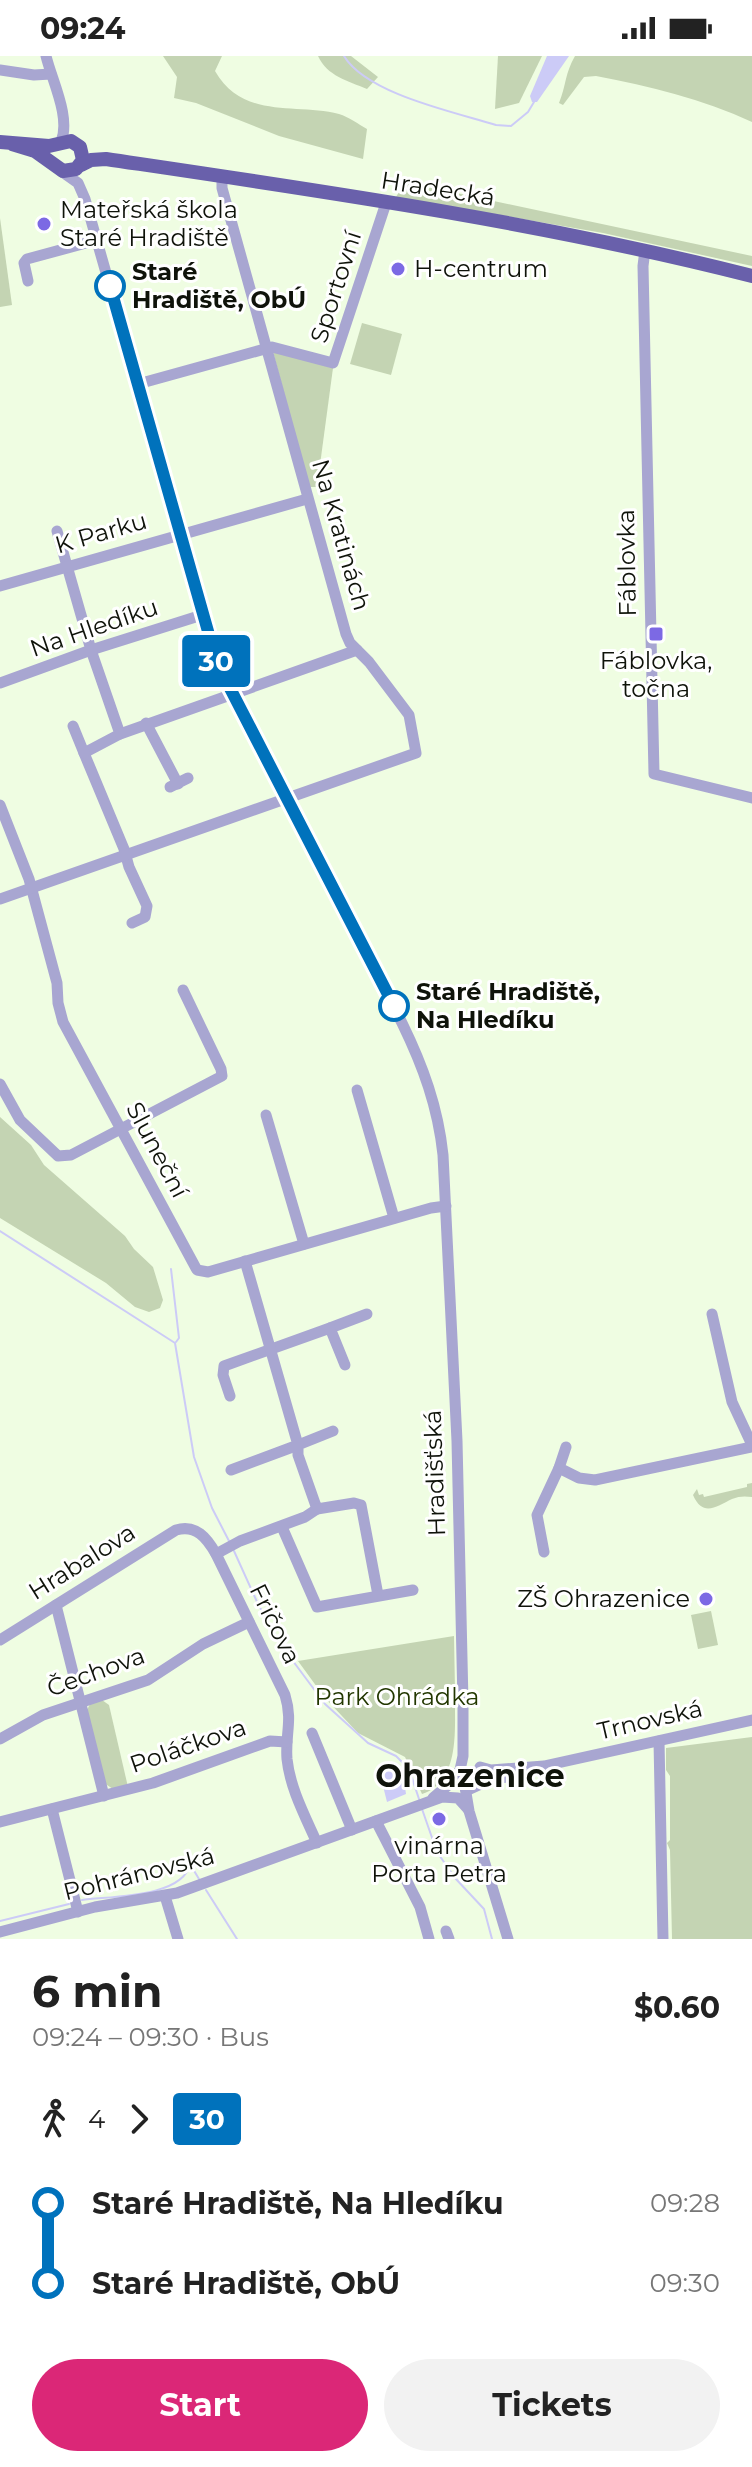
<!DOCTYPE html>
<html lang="en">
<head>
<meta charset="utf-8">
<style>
  body { margin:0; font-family:Montserrat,sans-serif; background:#f2f2f2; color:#222; height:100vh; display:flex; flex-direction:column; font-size:30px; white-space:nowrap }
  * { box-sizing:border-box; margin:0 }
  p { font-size:26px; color:#767676 }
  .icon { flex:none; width:44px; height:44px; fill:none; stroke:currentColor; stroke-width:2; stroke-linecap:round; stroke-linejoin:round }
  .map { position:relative; height:1883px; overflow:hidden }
  .drawer { display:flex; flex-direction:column; background:#fff; flex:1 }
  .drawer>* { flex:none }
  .badge { padding:0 16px; border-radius:6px; font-size:28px; line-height:52px }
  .map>.badge { position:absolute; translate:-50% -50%; box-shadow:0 0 0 4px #fff }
  .legs { display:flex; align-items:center; gap:12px; height:88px; padding:0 32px; font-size:26px }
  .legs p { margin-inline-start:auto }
  .head { display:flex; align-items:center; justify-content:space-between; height:136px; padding:0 32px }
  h1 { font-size:44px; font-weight:700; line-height:60px }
  .primary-button { display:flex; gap:16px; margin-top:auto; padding:16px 32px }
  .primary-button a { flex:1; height:92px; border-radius:48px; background:#db2777; color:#fff; font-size:32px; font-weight:700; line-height:92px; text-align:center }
  .primary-button a+a { background:#f2f2f2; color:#222 }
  ul { padding:0 32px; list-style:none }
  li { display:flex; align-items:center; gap:28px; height:80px; font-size:30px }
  li i { display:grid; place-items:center; width:12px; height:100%; margin:0 10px; background:currentColor }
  li i::after { content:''; width:20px; height:20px; margin:-10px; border:6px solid; border-radius:50%; background:#fff }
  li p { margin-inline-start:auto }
  li:first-child i { background:linear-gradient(#0000 50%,currentColor 0) }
  li:last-child i { background:linear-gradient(currentColor 50%,#0000 0) }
  .status { display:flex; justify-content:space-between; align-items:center; height:56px; padding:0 40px; background:#fff; direction:ltr }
  .status svg { height:22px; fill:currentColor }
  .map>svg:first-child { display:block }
  .green { fill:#c4d4b3 }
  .water { fill:#cccbf7 }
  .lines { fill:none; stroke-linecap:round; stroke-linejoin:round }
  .stream { stroke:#cccbf7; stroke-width:2 }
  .minor { stroke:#a8a6d1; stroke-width:11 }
  .major { stroke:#6960ab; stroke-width:14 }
  .line-1-casing { stroke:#fff; stroke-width:18 }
  .line-1 { stroke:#0072bc; stroke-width:12 }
  .poi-dot { fill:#7c69e4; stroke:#fff; stroke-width:3 }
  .stop-1-dot { fill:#fff; stroke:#0072bc; stroke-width:4 }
  .labels { text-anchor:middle; stroke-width:6; stroke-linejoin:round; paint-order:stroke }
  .street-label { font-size:24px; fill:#0f130a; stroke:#fff }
  .poi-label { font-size:24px; fill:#0f130a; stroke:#fff; text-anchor:start }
  .stop-label { font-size:24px; font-weight:bold; fill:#0f130a; stroke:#fff; text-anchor:start }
  .park-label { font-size:24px; fill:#223700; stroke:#fff }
  .district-label { font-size:32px; font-weight:bold; fill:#0f130a; stroke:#fff }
</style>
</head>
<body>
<div class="status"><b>09:24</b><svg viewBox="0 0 49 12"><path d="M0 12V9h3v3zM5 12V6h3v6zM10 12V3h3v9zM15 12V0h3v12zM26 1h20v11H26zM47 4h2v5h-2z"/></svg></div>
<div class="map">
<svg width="752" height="1883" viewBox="0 0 752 1883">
  <rect width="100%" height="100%" fill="#effde2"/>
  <g class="green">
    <path d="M163,0H222L215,15C243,64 297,47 339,58C349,61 358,68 367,73L363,103L279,80L196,47L174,42L177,21Z"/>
    <path d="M318,0H351L378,21L367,33C348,25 327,20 318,0Z"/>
    <path d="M498,0H542L519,47L495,53Z"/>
    <path d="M575,0H752V66C702,43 650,30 596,20L584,21L563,49L559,47C566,30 565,17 575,0Z"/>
    <path d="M405,126L752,200V210L603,177L396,141Z"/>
    <path d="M0,162L12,249L0,251Z"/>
    <path d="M362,267L402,278L391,319L350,308Z"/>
    <path d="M272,292L333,312L317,431H309Z"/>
    <path d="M0,1061L31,1089L44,1109L125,1180L134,1193L153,1211L163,1244L160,1252L149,1256L135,1251L106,1227L0,1162Z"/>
    <path d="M752,1427V1441C745,1440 739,1440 732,1443C717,1450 703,1462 693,1439L697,1433L699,1439L703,1438L704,1441L747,1431V1428Z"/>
    <path d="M711,1555L718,1589L698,1593L691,1559Z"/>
    <path d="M454,1580L455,1635L450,1639V1645L455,1649C455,1680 458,1726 422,1738L405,1701L358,1677L325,1642L298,1605Z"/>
    <path d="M102,1644L109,1649L128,1731L113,1733L104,1727L87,1654L90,1648Z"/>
    <path d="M752,1681V1883H672L670,1794L667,1787L670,1784V1720L666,1714V1692Z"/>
  </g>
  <g class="water">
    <path d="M547,0H569L537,46H532L530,40Z"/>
    <path d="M396,1710L404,1725L406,1738L387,1746L380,1718Z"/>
  </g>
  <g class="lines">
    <g class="stream">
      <path d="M344,0C367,38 454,56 496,69L511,70L528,56L534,46"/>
      <path d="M0,1175L175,1287L194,1401L212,1452L229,1485"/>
      <path d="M171,1213L179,1282L176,1286"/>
      <path d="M234,1495L258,1548L281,1589L325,1648L368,1687L396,1700L409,1713L419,1743"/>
      <path d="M422,1753L437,1796L455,1822L484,1853L492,1883"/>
      <path d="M206,1834L237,1883"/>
      <path d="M82,1844C109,1840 183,1842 190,1808L199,1823"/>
      <path d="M0,1865L69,1848"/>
    </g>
    <g class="minor">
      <path d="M46,0C52,25 71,61 61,86"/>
      <path d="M0,14L34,19L51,18"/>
      <path d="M61,115L78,127L85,143L217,607L402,967C423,1010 438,1051 443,1099L457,1385L463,1646V1700L460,1714"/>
      <path d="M645,194L643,210L654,718L752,742"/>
      <path d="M28,225L24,207L27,203L97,184"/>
      <path d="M138,328L272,291L333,307L386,147"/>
      <path d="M57,475L91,594L120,678L84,697L124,793L129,811L147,850L145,861L132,867"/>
      <path d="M0,530L307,443"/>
      <path d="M0,627L91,594L202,559"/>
      <path d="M146,667L178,728"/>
      <path d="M73,670L84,697"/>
      <path d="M120,678L357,594"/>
      <path d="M170,731L188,722"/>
      <path d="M0,749L29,823L57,927L58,947L63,966L197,1214L208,1216L431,1152L446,1150"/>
      <path d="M0,843L416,697L409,659L369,606L350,587L346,578L222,132V121"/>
      <path d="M0,1028L20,1064L58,1100L71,1099L222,1020L221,1013L183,934"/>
      <path d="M357,1034L394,1162"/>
      <path d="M266,1059L304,1188"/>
      <path d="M712,1258L732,1346L752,1389"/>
      <path d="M345,1309L330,1272L367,1258"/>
      <path d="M230,1340L223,1319L224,1310L330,1272"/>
      <path d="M333,1375L298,1389V1399L317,1453L354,1447L361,1449L378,1539"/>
      <path d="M566,1391L559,1412L579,1422L595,1424L752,1391"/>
      <path d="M231,1414L298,1389L245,1205"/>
      <path d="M282,1471L317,1551L413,1534"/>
      <path d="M544,1496L537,1459L559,1412"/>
      <path d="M216,1498L240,1485L305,1461L317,1453"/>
      <path d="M56,1549L104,1740"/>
      <path d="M0,1584L176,1474C196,1468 207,1482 216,1498L285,1639C293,1665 285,1678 287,1703C290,1732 305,1760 317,1787"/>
      <path d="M312,1677L352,1774"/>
      <path d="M0,1683L43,1659L148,1624L203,1588L249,1566"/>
      <path d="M659,1685L663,1883"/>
      <path d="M480,1711L491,1714L544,1710L752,1664"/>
      <path d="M459,1716L461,1728L470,1733L492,1723L523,1719"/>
      <path d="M465,1731L469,1755L508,1883"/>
      <path d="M433,1742L453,1725L460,1714"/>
      <path d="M52,1753L78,1856"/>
      <path d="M376,1765L420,1851L429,1883"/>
      <path d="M0,1766L153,1727L270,1685L287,1686"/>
      <path d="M165,1840L178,1883"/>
      <path d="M446,1875L449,1883"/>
      <path d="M0,1876L95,1851L177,1837L442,1741L458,1742L468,1753"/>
    </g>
    <g class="major">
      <path d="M0,86L49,90L71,85L80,91L83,104L76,113L63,115L35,95L12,88"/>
      <path d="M81,109L91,104L106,103C322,135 540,166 752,220"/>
    </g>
  </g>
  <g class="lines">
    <g class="line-1-casing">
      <path id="line-1" d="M110,230L217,607L394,950"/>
    </g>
    <use href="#line-1" class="line-1"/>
  </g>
  <g class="poi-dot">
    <circle cx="44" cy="168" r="8"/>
    <circle cx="398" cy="213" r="8"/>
    <rect x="648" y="570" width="16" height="16" rx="4"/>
    <circle cx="706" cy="1543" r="8"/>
    <circle cx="439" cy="1763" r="8"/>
  </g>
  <g class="stop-1-dot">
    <circle cx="110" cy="230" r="14"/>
    <circle cx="394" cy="950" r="14"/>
  </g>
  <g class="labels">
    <g class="street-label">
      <text transform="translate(438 133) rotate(9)" y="8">Hradecká</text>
      <text transform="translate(336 231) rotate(-72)" y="8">Sportovní</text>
      <text transform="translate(101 477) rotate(-16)" y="8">K Parku</text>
      <text transform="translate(341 479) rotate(74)" y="8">Na Kratinách</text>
      <text transform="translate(627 507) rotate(-91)" y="8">Fáblovka</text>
      <text transform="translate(94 572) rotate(-19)" y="8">Na Hledíku</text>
      <text transform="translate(157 1094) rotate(62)" y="8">Sluneční</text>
      <text transform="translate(435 1417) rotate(-92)" y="8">Hradišťská</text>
      <text transform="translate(82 1506) rotate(-32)" y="8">Hrabalova</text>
      <text transform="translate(275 1568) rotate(64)" y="8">Fričova</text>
      <text transform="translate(96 1616) rotate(-20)" y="8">Čechova</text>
      <text transform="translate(650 1664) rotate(-13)" y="8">Trnovská</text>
      <text transform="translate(188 1690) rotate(-19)" y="8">Poláčkova</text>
      <text transform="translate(139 1818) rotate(-14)" y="8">Pohránovská</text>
    </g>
    <g class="poi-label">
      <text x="60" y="162">Mateřská škola<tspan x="60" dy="28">Staré Hradiště</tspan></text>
      <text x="414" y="221">H-centrum</text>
      <text x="656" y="613" text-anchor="middle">Fáblovka,<tspan x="656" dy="28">točna</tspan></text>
      <text x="690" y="1551" text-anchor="end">ZŠ Ohrazenice</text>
      <text x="439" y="1798" text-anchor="middle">vinárna<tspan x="439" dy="28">Porta Petra</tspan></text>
    </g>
    <g class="stop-label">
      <text x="132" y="224">Staré<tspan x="132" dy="28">Hradiště, ObÚ</tspan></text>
      <text x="416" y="944">Staré Hradiště,<tspan x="416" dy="28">Na Hledíku</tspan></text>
    </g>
    <g class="park-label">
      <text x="397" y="1649">Park Ohrádka</text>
    </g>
    <g class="district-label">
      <text x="470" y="1731">Ohrazenice</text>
    </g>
  </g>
</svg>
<b class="badge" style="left:216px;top:605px;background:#0072bc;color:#fff">30</b>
</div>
<section class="drawer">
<div class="head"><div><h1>6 min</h1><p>09:24 – 09:30 · Bus</p></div><b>$0.60</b></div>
<div class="legs"><svg class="icon" aria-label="walk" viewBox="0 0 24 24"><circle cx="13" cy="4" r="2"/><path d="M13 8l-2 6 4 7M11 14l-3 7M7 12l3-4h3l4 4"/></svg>4<svg class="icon" aria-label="forward" viewBox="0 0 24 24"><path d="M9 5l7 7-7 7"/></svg><b class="badge" style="background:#0072bc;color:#fff">30</b></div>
<ul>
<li><i style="color:#0072bc"></i><b>Staré Hradiště, Na Hledíku</b><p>09:28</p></li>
<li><i style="color:#0072bc"></i><b>Staré Hradiště, ObÚ</b><p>09:30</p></li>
</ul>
<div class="primary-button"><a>Start</a><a>Tickets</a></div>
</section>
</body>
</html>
